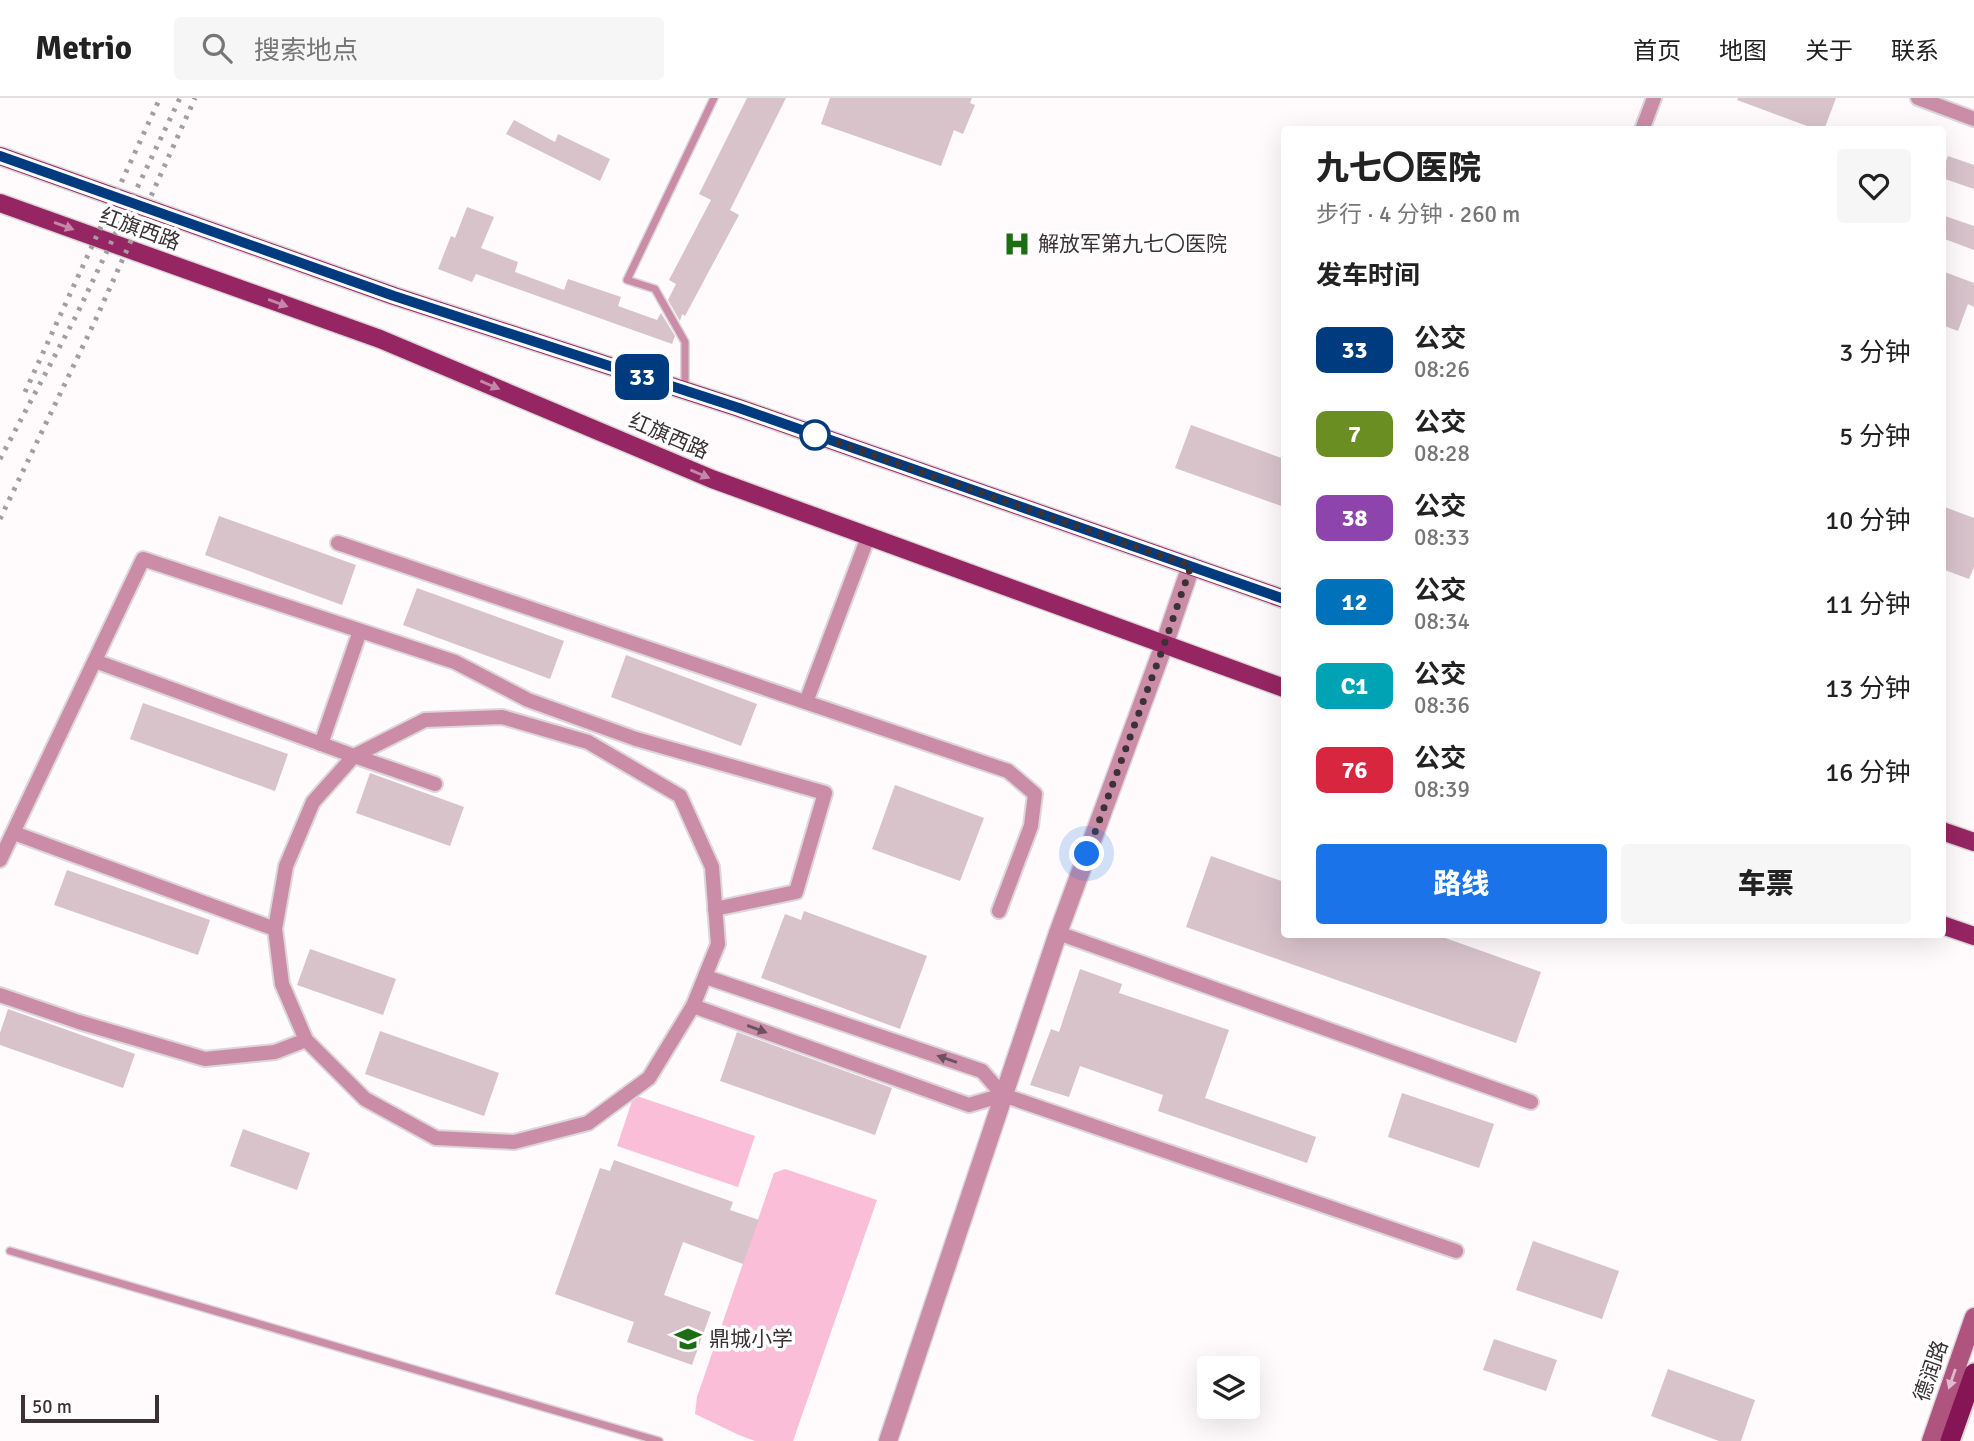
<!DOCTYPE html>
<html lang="zh">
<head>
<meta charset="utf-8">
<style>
  body { margin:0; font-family:Signika,"Noto Sans SC",sans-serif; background:#f6f6f6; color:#222; height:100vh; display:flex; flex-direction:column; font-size:26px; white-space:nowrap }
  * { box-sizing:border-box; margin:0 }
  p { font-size:23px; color:#767676 }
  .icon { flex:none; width:38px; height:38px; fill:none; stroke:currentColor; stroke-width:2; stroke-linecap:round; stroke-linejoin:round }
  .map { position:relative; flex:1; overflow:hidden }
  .sheet { position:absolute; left:1281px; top:28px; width:665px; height:812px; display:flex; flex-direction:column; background:#fff; border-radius:7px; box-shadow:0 7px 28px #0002 }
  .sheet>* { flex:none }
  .badge { padding:0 14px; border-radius:10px; font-size:24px; line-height:46px }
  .buttons { position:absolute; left:1197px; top:1258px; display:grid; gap:14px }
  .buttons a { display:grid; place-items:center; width:63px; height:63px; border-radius:7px; background:#fff; box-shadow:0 7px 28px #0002; font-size:35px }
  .scale { position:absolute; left:21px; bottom:18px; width:138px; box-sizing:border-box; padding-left:7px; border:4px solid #3a3235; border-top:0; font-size:19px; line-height:24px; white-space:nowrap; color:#3a3235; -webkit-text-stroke:5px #fff; paint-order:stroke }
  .you { position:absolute; width:35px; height:35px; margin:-18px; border:5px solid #fff; border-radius:50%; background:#1a73e8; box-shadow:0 0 0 10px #1a73e833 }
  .map>.badge { position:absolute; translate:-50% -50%; box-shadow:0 0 0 4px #fff }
  h2 { padding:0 35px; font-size:26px; line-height:63px }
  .round { display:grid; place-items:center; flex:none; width:74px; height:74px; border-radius:7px; background:#f6f6f6 }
  .head { display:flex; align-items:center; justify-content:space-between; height:119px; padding:0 35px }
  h1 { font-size:33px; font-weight:800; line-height:52px }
  .cta { display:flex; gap:14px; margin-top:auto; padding:14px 35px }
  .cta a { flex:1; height:80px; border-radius:7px; background:#1a73e8; color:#fff; font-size:28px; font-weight:800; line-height:80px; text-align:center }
  .cta a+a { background:#f6f6f6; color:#222 }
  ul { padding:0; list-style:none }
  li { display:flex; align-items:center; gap:21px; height:84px; padding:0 35px }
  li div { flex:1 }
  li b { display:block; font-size:26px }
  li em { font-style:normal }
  li .badge { min-width:77px; font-weight:700; text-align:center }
  header { display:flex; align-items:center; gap:42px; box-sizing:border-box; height:98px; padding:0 35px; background:#fff; border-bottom:2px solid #e0e0e0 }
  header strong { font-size:33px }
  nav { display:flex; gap:38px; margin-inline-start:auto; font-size:24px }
  .search { width:490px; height:63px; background:#f6f6f6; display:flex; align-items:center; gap:18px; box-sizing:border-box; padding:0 24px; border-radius:7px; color:#767676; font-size:26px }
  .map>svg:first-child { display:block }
  .green { fill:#fbbed8 }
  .building { fill:#d8c3cb }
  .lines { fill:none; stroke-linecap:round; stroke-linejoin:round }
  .service-casing { stroke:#dcd6d8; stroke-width:10 }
  .minor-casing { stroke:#dcd6d8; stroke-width:18 }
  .tertiary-casing { stroke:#dcd6d8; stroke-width:21 }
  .secondary-casing { stroke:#dcd6d8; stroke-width:21 }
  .primary-casing { stroke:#dcd6d8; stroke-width:21 }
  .trunk-casing { stroke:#dcd6d8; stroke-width:23 }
  .service { stroke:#cb8ca8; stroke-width:7 }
  .minor { stroke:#cb8ca8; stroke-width:14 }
  .tertiary { stroke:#cb8ca8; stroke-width:18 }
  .secondary { stroke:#ae547f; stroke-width:18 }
  .primary { stroke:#962563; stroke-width:18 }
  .trunk { stroke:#861556; stroke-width:19 }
  .rail { stroke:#a59ea1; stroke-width:5; stroke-dasharray:3.5 7; stroke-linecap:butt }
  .oneway { fill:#c587a9 }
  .oneway2 { fill:#6d525d }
  .oneway3 { fill:#dfbbcc }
  .line-casing { stroke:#fff; stroke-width:16 }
  .line { stroke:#003b80; stroke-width:10 }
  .walk { stroke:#3a3235; stroke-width:7; stroke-dasharray:0 12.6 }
  .stop-dot { fill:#fff; stroke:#003b80; stroke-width:3.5 }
  .labels { text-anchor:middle; stroke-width:7; stroke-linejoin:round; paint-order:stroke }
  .street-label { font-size:21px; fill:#3a3235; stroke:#fff }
  .poi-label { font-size:21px; fill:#3a3235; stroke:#fff; text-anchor:start }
</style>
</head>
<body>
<header>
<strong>Metrio</strong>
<div class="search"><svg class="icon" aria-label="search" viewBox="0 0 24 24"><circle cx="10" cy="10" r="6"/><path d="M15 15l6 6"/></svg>搜索地点</div>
<nav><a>首页</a><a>地图</a><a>关于</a><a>联系</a></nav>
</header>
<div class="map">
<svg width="1974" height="1343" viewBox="0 0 1974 1343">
  <rect width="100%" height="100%" fill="#fffafc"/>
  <g class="green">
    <path d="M634,997L755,1038L738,1089L617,1048Z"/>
    <path d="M785,1071L877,1102L793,1343H755L739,1337L695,1316L697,1299L774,1075Z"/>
  </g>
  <g class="building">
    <path d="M747,0H786L730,112L739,117L685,218L682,216L680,223L668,202L676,186L669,182L711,102L699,96Z"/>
    <path d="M830,0H972L970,5L975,7L963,36L954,32L941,68L821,26Z"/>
    <path d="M1738,0H1836L1824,32H1818L1737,2Z"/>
    <path d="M514,22L555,44L558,36L610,61L600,83L506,36Z"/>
    <path d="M1948,58L1974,67V91L1942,80V73Z"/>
    <path d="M467,109L494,119L481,150L518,164L515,174L564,192L568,181L621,199L618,208L657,222L661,215L675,238L672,246L476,176L472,184L438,171L451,138L455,140Z"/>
    <path d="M1942,117L1974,128V152L1942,140Z"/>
    <path d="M1942,173L1974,185V209L1968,206L1958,233L1942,227Z"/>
    <path d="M1191,327L1284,361V409L1175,370Z"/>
    <path d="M1942,408L1974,420V469L1969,481L1942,471Z"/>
    <path d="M219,418L356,467L342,507L205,457Z"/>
    <path d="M417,490L564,543L550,581L403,527Z"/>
    <path d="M626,557L757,606L741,648L611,599Z"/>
    <path d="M143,605L288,656L275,693L130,641Z"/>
    <path d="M370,675L464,709L450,748L356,715Z"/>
    <path d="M895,687L984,720L960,783L872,751Z"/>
    <path d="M1211,758L1284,784V836H1434L1541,874L1516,945L1186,829Z"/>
    <path d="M67,772L210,822L198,857L54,807Z"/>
    <path d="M804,813L927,858L900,931L761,880L785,816L801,822Z"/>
    <path d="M310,851L396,881L383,917L297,887Z"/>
    <path d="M1080,871L1122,886L1119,895L1229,932L1205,1000L1316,1039L1307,1065L1158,1013L1163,997L1080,968L1069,999L1030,987L1051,931L1059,934Z"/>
    <path d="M8,911L135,956L123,990L0,947V935Z"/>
    <path d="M380,933L499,975L484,1018L365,976Z"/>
    <path d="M737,934L892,990L875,1037L720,983Z"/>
    <path d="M1402,995L1494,1026L1479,1070L1388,1039Z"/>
    <path d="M243,1031L310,1055L297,1092L230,1068Z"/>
    <path d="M614,1062L733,1104L730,1112L759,1122L743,1166L683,1144L664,1197L711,1214L692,1267L627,1244L634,1224L555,1196L600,1070L610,1073Z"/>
    <path d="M1533,1143L1619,1173L1602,1221L1516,1192Z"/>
    <path d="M1494,1241L1557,1262L1546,1293L1483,1272Z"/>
    <path d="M1668,1271L1755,1302L1741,1343H1719L1651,1318Z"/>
  </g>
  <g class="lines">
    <g class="service-casing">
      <g id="service">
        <path d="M685,292V244L655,191L627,182L714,0"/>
        <path d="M10,1153L659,1343"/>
      </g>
    </g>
    <g class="minor-casing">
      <g id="minor">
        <path d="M1918,0L1974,21"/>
        <path d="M1642,32L1654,0"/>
        <path d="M338,445L1008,673L1035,696L1031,728L999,813"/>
        <path d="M95,563L354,658L435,686"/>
        <path d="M806,604L868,439"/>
        <path d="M502,619L588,644L680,698L712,769L718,846L693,908L649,980L588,1025L514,1044L436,1040L365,1001L306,942L282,886L275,831L286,768L313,704L354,658L425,622Z"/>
        <path d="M321,646L360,533"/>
        <path d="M14,735L275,831"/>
        <path d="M0,762L143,461L455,564L528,602L636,641L825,695L796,794L715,811"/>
        <path d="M1058,835L1531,1004"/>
        <path d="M706,879L982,973L1003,997L1456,1153"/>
        <path d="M0,897L79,924L205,961L275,954L306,942"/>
        <path d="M693,908L969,1007L1003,997"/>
      </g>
    </g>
    <g class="tertiary-casing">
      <path id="tertiary" d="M888,1343L1058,835L1164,547L1191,468"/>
    </g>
    <g class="secondary-casing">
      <path id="secondary" d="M1931,1343L1974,1219"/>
    </g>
    <g class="primary-casing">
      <g id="primary">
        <path d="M0,58L394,198L739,310L1284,501"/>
        <path d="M0,105L380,241L712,381L1284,590"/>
        <path d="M1942,733L1974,744"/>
        <path d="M1942,827L1974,838"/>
      </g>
    </g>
    <g class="trunk-casing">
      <path id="trunk" d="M1950,1343L1974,1275"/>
    </g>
    <use href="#service" class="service"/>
    <use href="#minor" class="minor"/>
    <use href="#tertiary" class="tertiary"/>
    <use href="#secondary" class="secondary"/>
    <use href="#primary" class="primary"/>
    <use href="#trunk" class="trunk"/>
    <g class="rail">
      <path d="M25,294L160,0"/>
      <path d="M0,361L77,216L180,0"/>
      <path d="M0,421L95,223L195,0"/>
    </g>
  </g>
  <defs><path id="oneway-solid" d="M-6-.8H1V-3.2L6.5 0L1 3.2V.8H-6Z" transform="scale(1.75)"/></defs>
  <g class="oneway">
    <use href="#oneway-solid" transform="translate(64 128) rotate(20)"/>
    <use href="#oneway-solid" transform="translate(278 205) rotate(20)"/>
    <use href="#oneway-solid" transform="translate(490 287) rotate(23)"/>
    <use href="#oneway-solid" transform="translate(700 376) rotate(23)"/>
  </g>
  <g class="oneway2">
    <use href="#oneway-solid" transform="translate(757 931) rotate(20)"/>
    <use href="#oneway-solid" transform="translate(947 961) rotate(-161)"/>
  </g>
  <use class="oneway3" href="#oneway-solid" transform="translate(1952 1281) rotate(109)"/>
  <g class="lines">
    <g class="line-casing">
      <path id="line" d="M0,58L394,198L739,310L1284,501"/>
    </g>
    <use href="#line" class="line"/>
    <path class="walk" d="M815,337L1191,468L1164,547L1087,756"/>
  </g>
  <defs>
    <g id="hospital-bare" transform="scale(2.1)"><path d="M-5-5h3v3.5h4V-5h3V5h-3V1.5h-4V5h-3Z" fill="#1c6d13" stroke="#fff" stroke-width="2.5" paint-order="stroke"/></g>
    <g id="school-bare" transform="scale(2.1)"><path d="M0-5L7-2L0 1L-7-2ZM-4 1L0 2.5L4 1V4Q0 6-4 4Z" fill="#1c6d13" stroke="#fff" stroke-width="2.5" paint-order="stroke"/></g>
  </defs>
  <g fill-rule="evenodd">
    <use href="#hospital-bare" x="1017" y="146"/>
    <use href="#school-bare" x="688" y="1241"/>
  </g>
  <circle class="stop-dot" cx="815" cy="337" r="14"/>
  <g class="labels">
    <g class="street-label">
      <text transform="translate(140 131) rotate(20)" y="7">红旗西路</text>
      <text transform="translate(669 338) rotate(23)" y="7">红旗西路</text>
      <text transform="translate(1931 1273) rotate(-71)" y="7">德润路</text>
    </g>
    <g class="poi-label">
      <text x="1038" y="153">解放军第九七〇医院</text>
      <text x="709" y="1248">鼎城小学</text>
    </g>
  </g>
</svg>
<div class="buttons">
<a><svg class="icon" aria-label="layers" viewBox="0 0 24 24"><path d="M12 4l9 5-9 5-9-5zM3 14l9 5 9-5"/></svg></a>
</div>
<div class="scale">50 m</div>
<div class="you" style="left:1087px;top:756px"></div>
<b class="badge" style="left:642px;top:279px;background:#003b80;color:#fff">33</b>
<section class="sheet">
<div class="head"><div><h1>九七〇医院</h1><p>步行 · 4 分钟 · 260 m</p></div><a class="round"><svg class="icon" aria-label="heart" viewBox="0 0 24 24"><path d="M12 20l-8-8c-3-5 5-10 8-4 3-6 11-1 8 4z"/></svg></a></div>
<h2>发车时间</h2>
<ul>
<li><span class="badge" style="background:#003b80;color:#fff">33</span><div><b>公交</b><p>08:26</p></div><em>3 分钟</em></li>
<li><span class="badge" style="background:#6b8e23;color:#fff">7</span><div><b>公交</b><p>08:28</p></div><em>5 分钟</em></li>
<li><span class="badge" style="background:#8e44ad;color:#fff">38</span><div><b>公交</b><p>08:33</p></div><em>10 分钟</em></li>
<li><span class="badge" style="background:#0072bc;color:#fff">12</span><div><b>公交</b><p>08:34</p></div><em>11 分钟</em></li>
<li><span class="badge" style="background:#00a3b4;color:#fff">C1</span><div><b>公交</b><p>08:36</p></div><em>13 分钟</em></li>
<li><span class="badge" style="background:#d7263d;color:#fff">76</span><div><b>公交</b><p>08:39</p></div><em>16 分钟</em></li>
</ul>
<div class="cta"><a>路线</a><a>车票</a></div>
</section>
</div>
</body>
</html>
